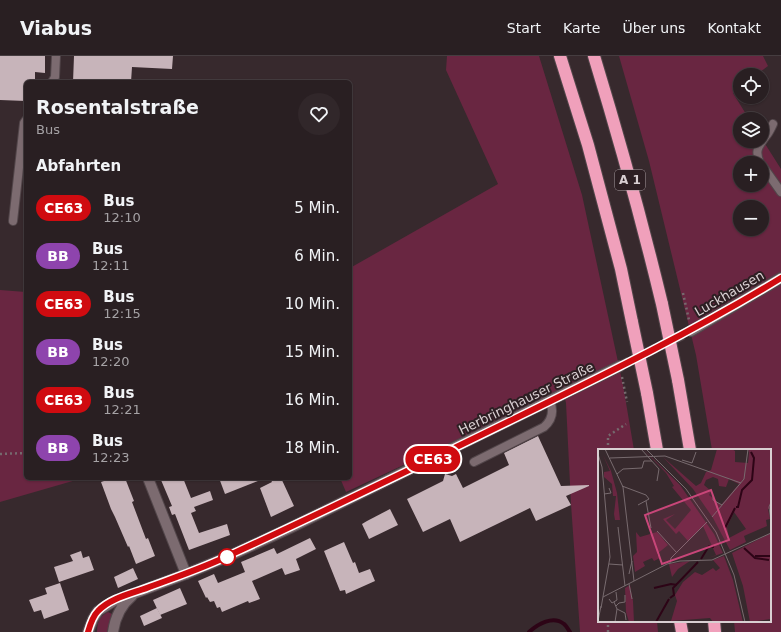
<!DOCTYPE html>
<html lang="de">
<head>
<meta charset="utf-8">
<style>
  body { margin:0; font-family:"DejaVu Sans",sans-serif; background:#31272a; color:#f1f3f6; height:100vh; display:flex; flex-direction:column; font-size:15px; white-space:nowrap }
  * { box-sizing:border-box; margin:0 }
  p { font-size:13px; color:#a5a2a5 }
  .icon { flex:none; width:22px; height:22px; fill:none; stroke:currentColor; stroke-width:2; stroke-linecap:round; stroke-linejoin:round }
  .map { position:relative; flex:1; overflow:hidden }
  .details { position:absolute; left:24px; top:24px; width:328px; height:400px; display:flex; flex-direction:column; background:#291f22; border-radius:6px; box-shadow:0 1px 3px #0004,0 0 0 1px #453d40 }
  .details>* { flex:none }
  .badge { padding:0 8px; border-radius:13px; font-size:14px; line-height:26px }
  .tools { position:absolute; left:733px; top:12px; display:grid; gap:8px }
  .tools a { display:grid; place-items:center; width:36px; height:36px; border-radius:50%; background:#291f22; box-shadow:0 1px 3px #0004,0 0 0 1px #453d40; font-size:20px }
  .map>.badge { position:absolute; translate:-50% -50%; box-shadow:0 0 0 2px #fff }
  h2 { padding:0 12px; font-size:15px; line-height:36px }
  .round { display:grid; place-items:center; flex:none; width:42px; height:42px; border-radius:21px; background:#31272a }
  .overview { display:flex; align-items:center; justify-content:space-between; height:68px; padding:0 12px }
  h1 { font-size:19px; font-weight:700; line-height:30px }
  ul { padding:0; list-style:none }
  li { display:flex; align-items:center; gap:12px; height:48px; padding:0 12px }
  li div { flex:1 }
  li b { display:block; font-size:15px }
  li em { font-style:normal }
  li .badge { min-width:44px; font-weight:700; text-align:center }
  header { display:flex; align-items:center; gap:24px; box-sizing:border-box; height:56px; padding:0 20px; background:#291f22; border-bottom:1px solid #453d40 }
  header strong { font-size:19px }
  nav { display:flex; gap:22px; margin-inline-start:auto; font-size:14px }
  .map>svg:first-child { display:block }
  .green { fill:#692641; fill-rule:evenodd }
  .lines { fill:none; stroke-linecap:round; stroke-linejoin:round }
  .stream { stroke:#2d0416; stroke-width:4 }
  .building { fill:#c7b4ba }
  .minor-tunnel { stroke:#4f4246; stroke-width:10; stroke-dasharray:10 5; stroke-linecap:butt }
  .service-casing { stroke:#52464a; stroke-width:10 }
  .minor-casing { stroke:#52464a; stroke-width:12 }
  .motorway-casing { stroke:#52464a; stroke-width:14 }
  .path { stroke:#766a6e; stroke-width:2.5; stroke-dasharray:2 3; stroke-linecap:butt }
  .service { stroke:#7c6b70; stroke-width:8 }
  .minor { stroke:#7c6b70; stroke-width:10 }
  .motorway { stroke:#f0a0bb; stroke-width:12 }
  .motorway-bridge-casing { stroke:#52464a; stroke-width:14; stroke-linecap:butt }
  .motorway-bridge { stroke:#f0a0bb; stroke-width:12 }
  .line-casing { stroke:#fff; stroke-width:9 }
  .line { stroke:#d00b10; stroke-width:6 }
  .stop-dot { fill:#fff; stroke:#d00b10; stroke-width:2 }
  .labels { text-anchor:middle; stroke-width:4; stroke-linejoin:round; paint-order:stroke }
  .shield { fill:#2d1f23; stroke:#a59a9e; stroke-width:1 }
  .shield-label { font-size:12px; font-weight:bold; fill:#d9cfd2 }
  .street-label { font-size:13px; fill:#d9cfd2; stroke:#2d1f23 }
  .inset-river { fill:none; stroke:#2d0416; stroke-width:2 }
  .inset-road { fill:none; stroke:#786b6f; stroke-width:1 }
  .view { fill:#c84679; fill-opacity:0.15; stroke:#c84679; stroke-width:2 }
  .inset-edge { fill:none; stroke:#d9cfd2; stroke-width:2 }
</style>
</head>
<body>
<header>
<strong>Viabus</strong>
<nav><a>Start</a><a>Karte</a><a>Über uns</a><a>Kontakt</a></nav>
</header>
<div class="map">
<svg width="781" height="576" viewBox="0 0 781 576">
  <rect width="100%" height="100%" fill="#37292d"/>
  <g class="green">
    <path d="M447,0H539L582,139L623,329L634,394H599V565H657L658,576H580L571,448L566,347L563,334L346,436L340,422H350V212L498,128L446,14Z"/>
    <path d="M619,0H763L768,10L756,19H740V31L733,37L749,63H740V85H762V83L781,113V576H735L734,565H770V394H712L696,299L649,105ZM740,107H762V129H740ZM740,151H762V173H740Z"/>
    <path d="M0,234L26,236V422H83L0,446Z"/>
    <path d="M108,556L112,558L107,576H97C97,567 99,560 108,556Z"/>
  </g>
  <g class="lines">
    <path class="stream" d="M529,576C538,568 553,559 564,568C567,570 568,574 570,576"/>
  </g>
  <g class="building">
    <path d="M0,0H45V17L35,16V26H26V45L0,44Z"/>
    <path d="M74,0H173L172,13L132,11L131,26H73Z"/>
    <path d="M538,380L561,430L589,429V430L566,440L571,449L536,465L530,452L460,486L450,463L423,476L407,443L443,425L445,418L452,420L456,418L463,432L509,409L504,397Z"/>
    <path d="M113,422H125L134,445L132,446L146,483L148,482L155,500L136,508L129,490L128,491L115,461L111,453L101,426Z"/>
    <path d="M167,422H183L191,442L210,435L213,444L194,451L196,455L191,457L199,477L227,468L230,479L189,494L175,458L172,459L169,451L172,450L161,424Z"/>
    <path d="M219,422H263V423L225,438Z"/>
    <path d="M270,422H281L294,450L271,461L260,432L272,426Z"/>
    <path d="M390,453L398,469L369,483L362,468L367,465Z"/>
    <path d="M310,482L316,493L296,503L300,514L285,519L282,512L252,525L260,543L249,547L248,545L222,556L220,551L217,552L214,545L210,546L207,541L206,542L198,525L214,518L218,527L245,516L241,506L274,492L277,498Z"/>
    <path d="M344,486L353,507L355,506L359,517L370,513L375,525L346,538L345,534L340,535L324,495Z"/>
    <path d="M81,495L83,502L89,500L94,514L59,526L54,511L73,505L70,499Z"/>
    <path d="M133,512L138,523L118,532L114,521Z"/>
    <path d="M60,527L69,554L44,563L41,554L34,556L29,544L47,538L45,532Z"/>
    <path d="M180,532L187,548L160,559L153,544Z"/>
    <path d="M157,552L162,562L144,570L140,560Z"/>
  </g>
  <g class="lines">
    <path class="minor-tunnel" d="M620,310L691,275"/>
    <g class="service-casing">
      <g id="service">
        <path d="M52,26L55,21L56,0"/>
        <path d="M760,107C754,94 759,90 766,80C769,77 771,72 773,68"/>
        <path d="M762,109L781,136"/>
        <path d="M13,165L24,67L26,64"/>
        <path d="M474,406L544,371C552,364 554,355 550,345"/>
      </g>
    </g>
    <g class="minor-casing">
      <g id="minor">
        <path d="M691,275L781,222"/>
        <path d="M148,422L186,518"/>
        <path d="M88,576L93,563L98,555L114,545L186,518L227,501L290,472L620,310"/>
        <path d="M113,576C115,562 121,549 132,540"/>
      </g>
    </g>
    <g class="motorway-casing">
      <g id="motorway">
        <path d="M560,0L588,89L621,213L632,266"/>
        <path d="M594,0C619,82 642,165 662,248"/>
        <path d="M678,324L690,394"/>
        <path d="M647,337L657,394"/>
        <path d="M680,565L682,576"/>
        <path d="M714,565L715,576"/>
      </g>
    </g>
    <g class="path">
      <path d="M683,237L689,264"/>
      <path d="M622,321L627,346"/>
      <path d="M608,394V380L626,368"/>
      <path d="M0,398L26,397"/>
      <path d="M608,576V565"/>
    </g>
    <use href="#service" class="service"/>
    <use href="#minor" class="minor"/>
    <use href="#motorway" class="motorway"/>
    <g class="motorway-bridge-casing">
      <g id="motorway-bridge">
        <path d="M662,248L678,324"/>
        <path d="M632,266L647,337"/>
      </g>
    </g>
    <use href="#motorway-bridge" class="motorway-bridge"/>
  </g>
  <g class="lines">
    <g class="line-casing">
      <path id="line" d="M88,576C90,569 93,560 98,555C111,541 135,537 152,530C179,520 206,511 232,498C328,454 422,408 516,362C606,318 696,274 781,222"/>
    </g>
    <use href="#line" class="line"/>
  </g>
  <circle class="stop-dot" cx="227" cy="501" r="8"/>
  <g class="labels">
    <rect class="shield" x="615" y="114" width="30" height="20" rx="3"/>
    <g class="shield-label">
      <text x="630" y="128">A 1</text>
    </g>
    <g class="street-label">
      <text transform="translate(729 237) rotate(-30)" y="5">Luckhausen</text>
      <text transform="translate(526 342) rotate(-26)" y="5">Herbringhauser Straße</text>
    </g>
  </g>
  <g transform="translate(598 393)">
    <rect width="173" height="173" fill="#37292d"/>
    <path d="M45,0L82,36L116,85L125,104L110,109L118,106L105,77L90,92L81,82L78,85L65,70L77,65L68,71L77,80L93,61L74,38L76,37L68,24ZM119,0H134L137,2V13L150,14L151,4L157,1L151,4L150,0H173V60H170L172,70L168,71L169,77L146,87L148,93L132,101L115,69L95,40L65,8L98,37L103,34L108,23L113,21ZM115,28L120,30L121,37L128,38L131,30L141,35L123,56L111,46L113,42L106,36L108,31ZM136,63L148,80L131,89L129,78ZM5,6L13,22L19,44L24,89L22,71H17L16,65L18,47H15L14,35L6,28V23L12,22ZM38,83L42,88L59,83L70,96L59,105L62,109L56,112L54,109L45,113L47,117L37,123L35,107L39,103ZM173,84V170L152,173L145,137L134,104ZM126,107L135,131L145,173H115L112,169L73,172L79,152L77,146L85,133L97,123L104,126L115,119L118,122L122,119L115,111ZM92,112L80,120L74,128L71,115ZM32,136L35,152L36,173H31L28,163L27,139Z" fill="#692641" fill-rule="evenodd"/>
    <path class="inset-river" d="M138,58H140L144,41L154,31L156,9L153,3M127,79L137,59M146,99L157,109L171,111M157,107H173M103,110L111,97L116,98M56,139L73,135L79,136M72,149L76,146L75,139L100,113M58,173L71,150"/>
    <path class="inset-road" d="M7,0L25,38L36,132M43,0L61,20L59,32M48,0L88,40L118,83L136,126L147,173M0,5L4,18L12,108L3,159M12,9L67,7L143,34M84,11L94,14L98,3M19,25L25,20L44,19L46,12H54M24,37L48,46L51,50L40,56M6,45L13,44L11,39M115,47V51L124,56M48,52L53,79M173,53L171,58L173,73M114,68L146,30L150,0M20,78L27,137M59,82L79,104M72,114L73,109L109,73M11,115L25,116M31,125L34,112M31,135L34,150M5,148L69,115L82,112L114,111L173,84M11,150L14,154L19,151L18,143M16,153L19,160L17,173M18,157L21,154L27,153V146M19,160L27,164L28,171M0,172L3,157"/>
    <path class="view" d="M113,41L131,91L64,115L47,66Z"/>
    <rect width="173" height="173" class="inset-edge"/>
  </g>
</svg>
<div class="tools">
<a><svg class="icon" aria-label="locate" viewBox="0 0 24 24"><circle cx="12" cy="12" r="6"/><path d="M12 2v4M12 18v4M2 12h4M18 12h4"/></svg></a>
<a><svg class="icon" aria-label="layers" viewBox="0 0 24 24"><path d="M12 4l9 5-9 5-9-5zM3 14l9 5 9-5"/></svg></a>
<a>+</a>
<a>−</a>
</div>
<b class="badge" style="left:433px;top:403px;background:#d00b10;color:#fff">CE63</b>
<section class="details">
<div class="overview"><div><h1>Rosentalstraße</h1><p>Bus</p></div><a class="round"><svg class="icon" aria-label="heart" viewBox="0 0 24 24"><path d="M12 20l-8-8c-3-5 5-10 8-4 3-6 11-1 8 4z"/></svg></a></div>
<h2>Abfahrten</h2>
<ul>
<li><span class="badge" style="background:#d00b10;color:#fff">CE63</span><div><b>Bus</b><p>12:10</p></div><em>5 Min.</em></li>
<li><span class="badge" style="background:#8e44ad;color:#fff">BB</span><div><b>Bus</b><p>12:11</p></div><em>6 Min.</em></li>
<li><span class="badge" style="background:#d00b10;color:#fff">CE63</span><div><b>Bus</b><p>12:15</p></div><em>10 Min.</em></li>
<li><span class="badge" style="background:#8e44ad;color:#fff">BB</span><div><b>Bus</b><p>12:20</p></div><em>15 Min.</em></li>
<li><span class="badge" style="background:#d00b10;color:#fff">CE63</span><div><b>Bus</b><p>12:21</p></div><em>16 Min.</em></li>
<li><span class="badge" style="background:#8e44ad;color:#fff">BB</span><div><b>Bus</b><p>12:23</p></div><em>18 Min.</em></li>
</ul>
</section>
</div>
</body>
</html>
